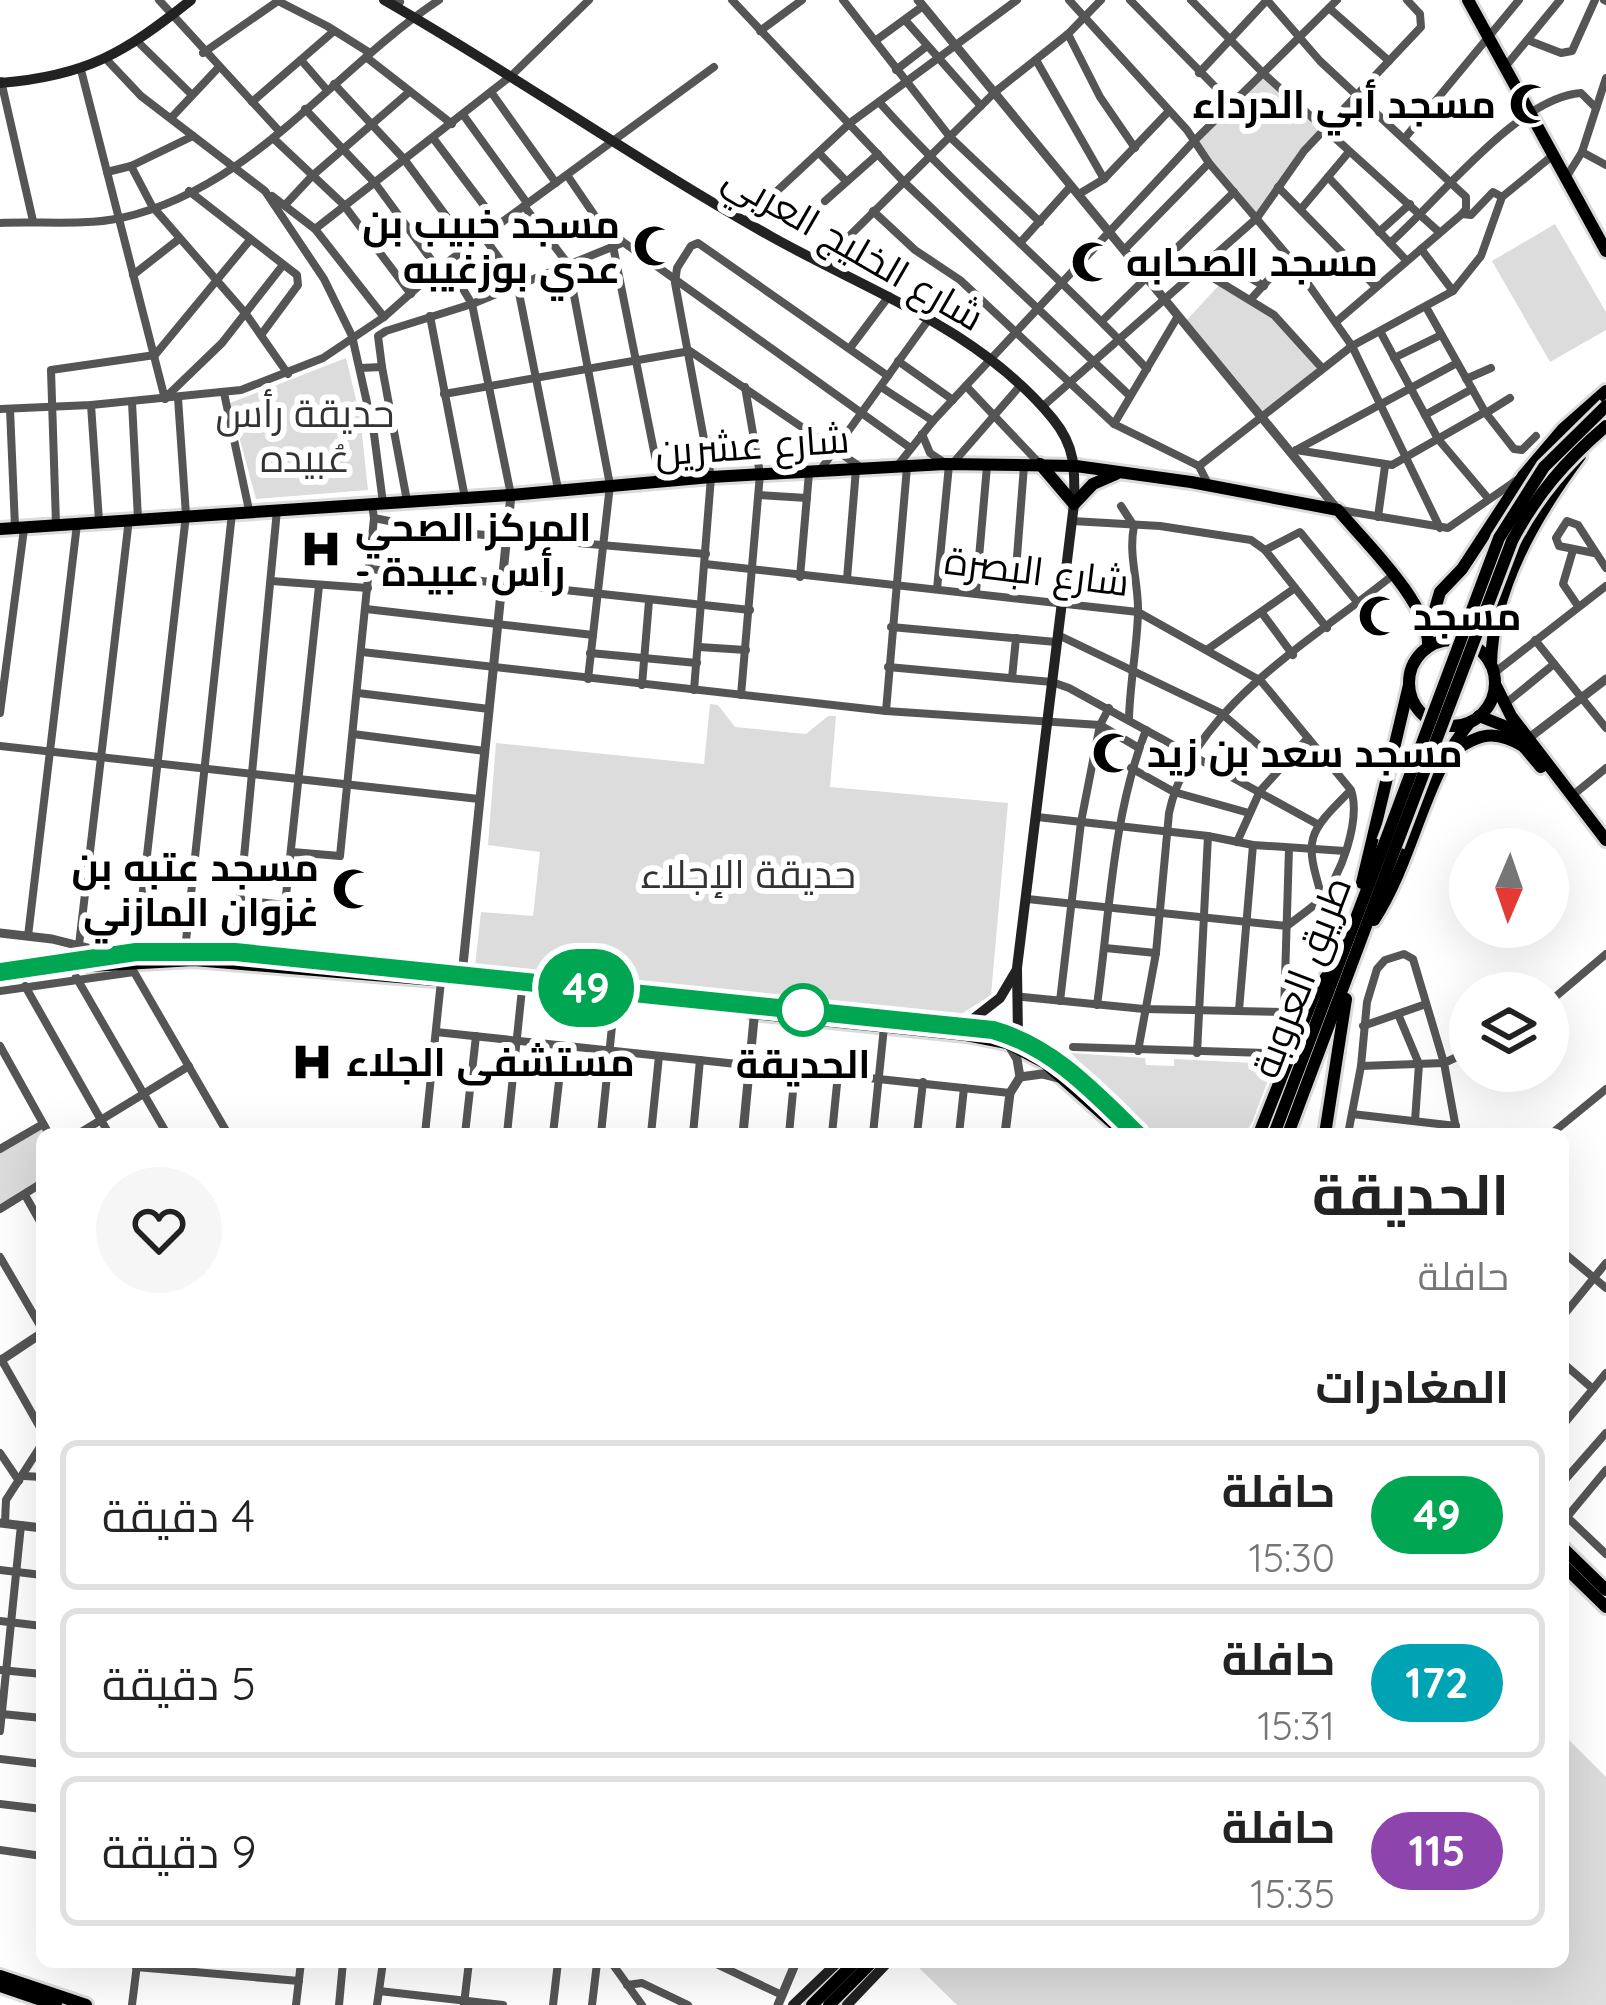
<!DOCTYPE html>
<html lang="ar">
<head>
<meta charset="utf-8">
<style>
  body { margin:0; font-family:Quicksand,Cairo,sans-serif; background:#f6f6f6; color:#222; direction:rtl; height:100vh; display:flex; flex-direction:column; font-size:45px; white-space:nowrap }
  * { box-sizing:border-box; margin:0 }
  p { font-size:39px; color:#767676 }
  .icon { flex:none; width:66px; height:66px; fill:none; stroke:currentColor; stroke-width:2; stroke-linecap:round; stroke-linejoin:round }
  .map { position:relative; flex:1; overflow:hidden; direction:ltr }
  .details { position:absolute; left:36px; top:1128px; width:1533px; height:840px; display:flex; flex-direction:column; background:#fff; border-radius:18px; box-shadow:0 12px 48px #0002; direction:rtl }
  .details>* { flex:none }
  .badge { padding:0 24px; border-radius:39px; font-size:42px; line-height:78px }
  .needle { width:78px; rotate:182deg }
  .tools { position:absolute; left:1449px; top:828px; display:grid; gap:24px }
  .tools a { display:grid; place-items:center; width:120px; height:120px; border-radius:50%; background:#fff; box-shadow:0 12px 48px #0002; font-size:60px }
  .map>.badge { position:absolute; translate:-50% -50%; box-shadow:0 0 0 6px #fff }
  h2 { padding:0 60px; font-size:45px; line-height:108px }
  .round { display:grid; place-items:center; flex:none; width:126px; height:126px; border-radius:63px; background:#f6f6f6 }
  .headline { display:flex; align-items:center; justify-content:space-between; height:204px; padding:0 60px }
  h1 { font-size:57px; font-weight:700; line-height:90px }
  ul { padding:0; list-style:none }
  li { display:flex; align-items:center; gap:36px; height:150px; margin:0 24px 18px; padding:0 36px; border:6px solid #e0e0e0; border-radius:18px }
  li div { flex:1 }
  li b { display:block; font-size:45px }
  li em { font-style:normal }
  li .badge { min-width:132px; font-weight:700; text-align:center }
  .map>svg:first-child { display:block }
  .green { fill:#dcdcdc }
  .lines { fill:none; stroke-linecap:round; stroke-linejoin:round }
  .primary-casing { stroke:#dbdbdb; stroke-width:18 }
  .trunk-casing { stroke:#dbdbdb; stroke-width:18 }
  .minor { stroke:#555; stroke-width:8 }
  .tertiary { stroke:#555; stroke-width:9 }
  .secondary { stroke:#222; stroke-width:10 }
  .primary { stroke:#000; stroke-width:12 }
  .trunk { stroke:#000; stroke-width:12 }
  .trunk-bridge-casing { stroke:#dbdbdb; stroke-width:18; stroke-linecap:butt }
  .trunk-bridge { stroke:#000; stroke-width:12 }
  .line-casing { stroke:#fff; stroke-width:27 }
  .line { stroke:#00a651; stroke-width:18 }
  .stop-dot { fill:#fff; stroke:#00a651; stroke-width:6 }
  .labels { text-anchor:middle; stroke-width:12; stroke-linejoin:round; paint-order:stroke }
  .poi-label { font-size:39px; font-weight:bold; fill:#000; stroke:#fff; text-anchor:start }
  .street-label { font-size:39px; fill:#000; stroke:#fff }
  .park-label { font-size:39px; fill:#333; stroke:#fff }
  .stop-label { font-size:39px; font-weight:bold; fill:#000; stroke:#fff }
</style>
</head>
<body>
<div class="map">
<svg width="1606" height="2005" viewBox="0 0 1606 2005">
  <rect width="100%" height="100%" fill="#fff"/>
  <g class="green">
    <path d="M1266,71L1324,129L1257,218L1194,141Z"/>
    <path d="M1555,224L1606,312V330L1550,362L1492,261Z"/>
    <path d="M1221,283L1274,315L1322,368L1264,417L1184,323Z"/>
    <path d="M346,358L360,416L368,490L256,499L230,403Z"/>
    <path d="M710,704L718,705L735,727L806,734L828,716H836L830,787L1008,803L991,995L961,1014L475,966L481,912L533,916L540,852L488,845L496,743L704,764Z"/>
    <path d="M1071,1053L1145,1058L1146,1065L1174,1066V1059L1274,1064L1252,1123L1244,1134H1152Z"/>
    <path d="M43,1124L49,1134H42V1183L0,1208V1150Z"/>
    <path d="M1563,1734L1606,1777V2005H957L914,1963L1563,1962Z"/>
  </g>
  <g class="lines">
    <g class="primary-casing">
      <g id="primary">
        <path d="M1468,0L1606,251"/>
        <path d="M1040,464L1074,504L1093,484L1116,474"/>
        <path d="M0,529L511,495L711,477L945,464L1076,466L1191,482L1338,510C1365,542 1431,605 1428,647"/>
        <circle cx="1452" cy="683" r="43"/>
        <path d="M1496,686L1511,716L1606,840"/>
        <path d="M1479,716L1507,727L1541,767"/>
        <path d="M1563,1548L1606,1590"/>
        <path d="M1563,1565L1606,1607"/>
        <path d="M0,1976L86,2005"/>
        <path d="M0,1986L56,2005"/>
      </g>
    </g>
    <g class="trunk-casing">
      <g id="trunk">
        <path d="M1428,633L1440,592L1462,569L1523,476L1563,429L1606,391"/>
        <path d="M1491,665C1492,589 1536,515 1580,456"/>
        <path d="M1451,753C1479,733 1495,729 1525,747"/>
        <path d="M1362,883L1409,685"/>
        <path d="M1374,920C1414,858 1423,779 1470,722"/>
        <path d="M90,966L194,960L434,980"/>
        <path d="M0,972L136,952L256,953L993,1030C1053,1047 1094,1092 1137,1134"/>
        <path d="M753,1013L966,1035L1007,1043L1045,1063L1125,1134"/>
        <path d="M1259,1134L1314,995L1327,976"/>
        <path d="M1274,1134L1385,842"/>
        <path d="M1288,1134L1396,846"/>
        <path d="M1325,1134L1346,999"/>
        <path d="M812,2005L855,1962"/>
        <path d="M829,2005L872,1962"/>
      </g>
    </g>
    <g class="minor">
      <path d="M159,0L280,132"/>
      <path d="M398,0L400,2"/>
      <path d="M732,0L904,182L1130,396"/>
      <path d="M843,0L950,137L1040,222"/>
      <path d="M1069,0L1187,130L1209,163L1289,257L1352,346L1440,528"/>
      <path d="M1130,0L1232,104"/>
      <path d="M1191,0L1264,74L1439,232"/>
      <path d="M1604,0L1606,1"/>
      <path d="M1329,8L1389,61"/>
      <path d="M905,20L981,106"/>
      <path d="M760,31L802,0"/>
      <path d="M1068,34L1100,97L1135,148"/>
      <path d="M137,41L191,94"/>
      <path d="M875,41L923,6"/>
      <path d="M1530,41L1561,53L1572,51L1595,0"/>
      <path d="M203,53L278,1L327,26L370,53"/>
      <path d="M366,57L452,124"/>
      <path d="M107,60L141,96L265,191L324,279L352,336L374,434L383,503"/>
      <path d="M301,60L327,90"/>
      <path d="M1036,60L1104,179"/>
      <path d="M1505,67L1560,0"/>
      <path d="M81,70L165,399"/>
      <path d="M896,70L927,46"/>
      <path d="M1199,73L1267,0L1320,61L1466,197V209L1462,214L1336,322"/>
      <path d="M1,81L33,221"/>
      <path d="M334,84L404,159L469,247"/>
      <path d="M491,92L556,183"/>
      <path d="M252,102L334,31"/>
      <path d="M879,102C963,196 1061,276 1147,369"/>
      <path d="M305,109L375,183L438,269"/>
      <path d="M464,116L527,203"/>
      <path d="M171,118L218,68"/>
      <path d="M273,138L343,204L411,294"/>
      <path d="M433,138L498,224"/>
      <path d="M1404,139L1519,0"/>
      <path d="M1582,152L1606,165"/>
      <path d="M819,153L846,181"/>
      <path d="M131,166L152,206L246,314L288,374"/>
      <path d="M107,172L131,166L193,136"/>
      <path d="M567,175L595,216L623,242L909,447"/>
      <path d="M1567,176L1582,152L1606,78"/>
      <path d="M1328,177L1406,260"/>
      <path d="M1278,187L1376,287"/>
      <path d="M189,191L297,275L298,285L261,335"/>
      <path d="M1079,194L1104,179L1169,111"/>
      <path d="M272,196L315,229L384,317"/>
      <path d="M825,201L878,154"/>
      <path d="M285,205L312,176L408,93"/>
      <path d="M524,206L568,264L610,485L588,679"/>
      <path d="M1301,209L1348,153"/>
      <path d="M873,211L915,250L960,280L1114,424L1199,466L1208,484"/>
      <path d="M1462,214L1471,215L1493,192L1502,197"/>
      <path d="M746,220L850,123L1017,0"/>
      <path d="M0,223C38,221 83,226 121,218C252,189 332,71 439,0"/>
      <path d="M315,229L511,76L589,0"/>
      <path d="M1379,232L1410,204"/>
      <path d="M483,236L517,283L558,489"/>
      <path d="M1020,243L1071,186"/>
      <path d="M1390,243C1437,202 1518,97 1581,93L1596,108"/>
      <path d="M613,246L660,481"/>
      <path d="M1421,249L1453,291"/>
      <path d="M1124,250L1209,163"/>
      <path d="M1213,256L1264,286"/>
      <path d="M1169,258L1188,277"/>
      <path d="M823,262L995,92L1068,34L1101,0"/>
      <path d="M447,263L472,304L511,495"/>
      <path d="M1197,268L1274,315L1322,368"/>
      <path d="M133,275L179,239"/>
      <path d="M1251,299L1289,257"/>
      <path d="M1426,307L1485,412L1514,449L1522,450L1536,436"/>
      <path d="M430,316L465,498"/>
      <path d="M1102,321L1234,192"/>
      <path d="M1381,333L1438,439L1487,497"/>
      <path d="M850,348L889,296"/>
      <path d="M1394,358L1441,335"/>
      <path d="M898,361L953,400"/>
      <path d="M382,367L378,336L386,331L472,304L622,243"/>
      <path d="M360,368L382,367L407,501"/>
      <path d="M1466,379L1491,368"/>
      <path d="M966,386L1039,463"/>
      <path d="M881,387L933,421"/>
      <path d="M224,393L249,510"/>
      <path d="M444,394L690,351L859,466"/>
      <path d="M166,397L222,343L283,265"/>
      <path d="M132,402L138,519"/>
      <path d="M91,405L99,521"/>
      <path d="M1042,407L1257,218L1304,151L1421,27L1420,14L1407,0"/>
      <path d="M0,409L91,405L241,390L323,358L384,317L438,269L714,67"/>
      <path d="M10,409L15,527"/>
      <path d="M1486,413L1510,398"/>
      <path d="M1425,415L1472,389"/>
      <path d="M1114,424L1178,316"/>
      <path d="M922,434L930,453L945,463"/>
      <path d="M1298,449L1457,363"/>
      <path d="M1296,450L1392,465L1485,412"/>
      <path d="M953,463L1019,387"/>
      <path d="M898,465L933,421L1194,141L1337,0"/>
      <path d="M1199,466L1352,346L1453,291L1481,256L1502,197L1552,156"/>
      <path d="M821,469L929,319"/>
      <path d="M759,495L807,498"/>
      <path d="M1121,506L1134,526C1128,556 1139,583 1138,613C1137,648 1130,683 1129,718"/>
      <path d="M1340,510L1448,528L1517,480"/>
      <path d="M1378,517L1385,466"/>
      <path d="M374,518L439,531L706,554"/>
      <path d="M1072,521L1160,526L1251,540L1265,550L1327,628"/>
      <path d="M56,524L51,370L155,355L250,240"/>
      <path d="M1265,550L1300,532L1358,603"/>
      <path d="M1573,550L1563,584L1578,606"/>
      <path d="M1594,553L1559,546L1556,538L1567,521L1578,525L1606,568"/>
      <path d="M705,564L1138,612L1261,681L1351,790C1361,819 1341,879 1319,901C1309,910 1297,918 1287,926L1027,899"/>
      <path d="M370,569L750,610"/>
      <path d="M800,577L809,473"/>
      <path d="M847,579L856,469"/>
      <path d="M271,581L368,588"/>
      <path d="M937,589L949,465"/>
      <path d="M976,592L987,466"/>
      <path d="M1014,596L1024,466"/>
      <path d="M366,609L593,635"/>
      <path d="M1262,613L1293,655"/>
      <path d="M891,627L1056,642"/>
      <path d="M1058,635L1221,713L1282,765"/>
      <path d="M1535,640L1606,728"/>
      <path d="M699,647L746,650"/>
      <path d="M1208,649L1295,588"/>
      <path d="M362,652L886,711L1100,725L1139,748"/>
      <path d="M590,653L697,663"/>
      <path d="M888,667L1052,682L1069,688L1319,825"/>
      <path d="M1494,673L1606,586"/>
      <path d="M1012,678L1016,638"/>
      <path d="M642,685L649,601"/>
      <path d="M694,690L711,477L675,283L677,268L691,246L698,243L888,376"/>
      <path d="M358,693L489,709"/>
      <path d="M741,695L760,474L745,387"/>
      <path d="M1505,704L1554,664"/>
      <path d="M886,711L907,467"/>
      <path d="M0,713L24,529"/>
      <path d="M353,734L485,751"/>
      <path d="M0,746L479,799"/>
      <path d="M1131,768L1174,792L1249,813"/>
      <path d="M1573,795L1606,768"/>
      <path d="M1037,817L1208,836L1253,845L1345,851"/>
      <path d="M1237,842L1260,791L1308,738"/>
      <path d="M292,852L340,856L374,518L372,505"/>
      <path d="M1322,897C1304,838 1307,834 1350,791"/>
      <path d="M240,900L285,905L319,586"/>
      <path d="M28,936L77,524"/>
      <path d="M79,945L129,519"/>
      <path d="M1105,948L1156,953"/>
      <path d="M185,950L232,513"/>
      <path d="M136,951L186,515L178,398"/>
      <path d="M235,952L277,510"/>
      <path d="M76,977L167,1134"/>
      <path d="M25,986L109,1134"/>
      <path d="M0,991L134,972L228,1134"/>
      <path d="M1023,997L1144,1009L1284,1012"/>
      <path d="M1060,1001L1081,822L1100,725L1109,708"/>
      <path d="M1548,1003L1606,954"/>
      <path d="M1097,1005C1110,912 1112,818 1146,730"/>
      <path d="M1239,1010L1253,845"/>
      <path d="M1398,1014L1419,1064L1415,1121"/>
      <path d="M1363,1026L1426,1004"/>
      <path d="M436,1032L1010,1093"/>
      <path d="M0,1046L49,1134"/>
      <path d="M1073,1047L1266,1053L1284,1012L1289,848"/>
      <path d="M1138,1051L1156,953L1169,813C1191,708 1315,639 1393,575"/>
      <path d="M1197,1053L1208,836"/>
      <path d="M1361,1066L1444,1063L1470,1051"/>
      <path d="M1352,1114L1456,1126"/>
      <path d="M78,1134L189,1066"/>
      <path d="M425,1134L441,981"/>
      <path d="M465,1134L476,1036"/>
      <path d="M507,1134L522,989"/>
      <path d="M553,1134L563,1046"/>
      <path d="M601,1134L615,997"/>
      <path d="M651,1134L659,1056"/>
      <path d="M693,1134L700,1060"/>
      <path d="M789,1134L795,1070"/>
      <path d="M832,1134L838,1074"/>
      <path d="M873,1134L884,1027"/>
      <path d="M917,1134L923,1082"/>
      <path d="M959,1134L964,1088"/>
      <path d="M1348,1134L1361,1066L1367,1002L1377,969L1385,960L1404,954L1413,959L1444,1063L1457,1134"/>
      <path d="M1551,1134L1606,1089"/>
      <path d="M0,1149L43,1124"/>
      <path d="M25,1195L42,1225"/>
      <path d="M0,1209L42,1183"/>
      <path d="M1563,1252L1606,1288"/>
      <path d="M0,1257L42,1329"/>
      <path d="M1563,1316L1606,1263"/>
      <path d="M1,1359L42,1431"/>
      <path d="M1563,1363L1593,1389L1563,1425"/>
      <path d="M1593,1389L1606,1373"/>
      <path d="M0,1453L19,1481"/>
      <path d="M1606,1470L1567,1517L1606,1554"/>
      <path d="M24,1476L42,1477"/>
      <path d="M1563,1482L1606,1433"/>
      <path d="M5,1523L6,1500L42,1444"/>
      <path d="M0,1570L42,1575"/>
      <path d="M0,1621L42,1626"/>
      <path d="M0,1670L42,1674"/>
      <path d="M2,1714L42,1718"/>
      <path d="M0,1731L21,1525"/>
      <path d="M0,1759L42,1764"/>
      <path d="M0,1804L42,1809"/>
      <path d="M0,1850L42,1856"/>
      <path d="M585,1962H606"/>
      <path d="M611,1962L642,2005"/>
      <path d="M712,1962L782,1995"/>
      <path d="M136,1967L299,1981"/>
      <path d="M627,1985L642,1983L688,2005"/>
      <path d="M379,1991L503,2005"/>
      <path d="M464,2004L469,1962"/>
      <path d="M132,2005L137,1965"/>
      <path d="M296,2005L301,1962"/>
      <path d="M339,2005L343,1962"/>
      <path d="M377,2005L383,1962"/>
      <path d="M553,2005L558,1962"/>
      <path d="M592,2005L597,1963"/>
    </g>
    <g class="tertiary">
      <path d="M918,0L1338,510"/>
      <path d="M1529,738L1606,679"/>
      <path d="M0,933L52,939L108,953"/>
      <path d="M462,975L511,495"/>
      <path d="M1020,1077L1042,1074L1062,1079"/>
      <path d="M743,1134L755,1008"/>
      <path d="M1005,1134L1010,1093L1020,1077L1017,1059L1008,1044"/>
      <path d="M0,1361L42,1333"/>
      <path d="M0,1523L42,1528"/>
      <path d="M778,2005L796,1962"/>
    </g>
    <g class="secondary">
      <path d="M384,0C515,75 640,163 772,237C869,291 980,330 1053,419C1076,447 1075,470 1074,504L1017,968L1018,1037"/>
      <path d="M0,83C87,76 124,53 191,0"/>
      <path d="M964,1026L1000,998L1016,971"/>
      <path d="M793,2005L838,1962"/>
      <path d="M847,2005L888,1962"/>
    </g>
    <use href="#primary" class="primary"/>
    <use href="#trunk" class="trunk"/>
    <g class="trunk-bridge-casing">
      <g id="trunk-bridge">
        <path d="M1385,842L1499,538L1544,467L1606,406"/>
        <path d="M1396,846L1512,541C1536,495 1566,460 1606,426"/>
      </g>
    </g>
    <use href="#trunk-bridge" class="trunk-bridge"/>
  </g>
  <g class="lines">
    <g class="line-casing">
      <path id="line" d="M0,972L136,952H235L993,1030C1053,1047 1094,1092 1137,1134"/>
    </g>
    <use href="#line" class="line"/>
  </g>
  <defs>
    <g id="mosque-bare" transform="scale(3.24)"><path d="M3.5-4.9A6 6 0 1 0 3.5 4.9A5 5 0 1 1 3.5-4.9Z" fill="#000" stroke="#fff" stroke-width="2.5" paint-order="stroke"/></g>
    <g id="hospital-bare" transform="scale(3.24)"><path d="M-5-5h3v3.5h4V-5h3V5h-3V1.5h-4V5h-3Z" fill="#000" stroke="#fff" stroke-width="2.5" paint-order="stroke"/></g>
  </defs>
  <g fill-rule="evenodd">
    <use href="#mosque-bare" x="1530" y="104"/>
    <use href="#mosque-bare" x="654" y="246"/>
    <use href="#mosque-bare" x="1092" y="262"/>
    <use href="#hospital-bare" x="321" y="549"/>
    <use href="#mosque-bare" x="1379" y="616"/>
    <use href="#mosque-bare" x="1113" y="753"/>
    <use href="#mosque-bare" x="353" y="889"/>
    <use href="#hospital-bare" x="312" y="1062"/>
  </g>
  <circle class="stop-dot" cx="803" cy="1010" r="24"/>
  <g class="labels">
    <g class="poi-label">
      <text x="1496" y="118" text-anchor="end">مسجد أبي الدرداء</text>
      <text x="620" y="238" text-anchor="end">مسجد خبيب بن<tspan x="620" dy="45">عدي بوزغيبه</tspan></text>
      <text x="1126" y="276">مسجد الصحابه</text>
      <text x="355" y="541">المركز الصحي<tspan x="355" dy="45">- رأس عبيدة</tspan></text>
      <text x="1413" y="630">مسجد</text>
      <text x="1147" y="767">مسجد سعد بن زيد</text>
      <text x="319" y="881" text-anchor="end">مسجد عتبه بن<tspan x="319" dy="45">غزوان المازني</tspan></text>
      <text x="346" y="1076">مستشفى الجلاء</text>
    </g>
    <g class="street-label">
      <text transform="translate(854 247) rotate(30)" y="14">شارع الخليج العربي</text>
      <text transform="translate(752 445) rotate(-4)" y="14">شارع عشرين</text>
      <text transform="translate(1037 571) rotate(7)" y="14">شارع البصرة</text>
      <text transform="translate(1301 977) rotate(-69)" y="14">طريق العروبة</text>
    </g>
    <g class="park-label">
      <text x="305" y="427">حديقة رأس<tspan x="305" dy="45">عُبيده</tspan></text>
      <text x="748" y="888">حديقة الإجلاء</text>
    </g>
    <g class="stop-label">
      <text x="803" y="1078">الحديقة</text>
    </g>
  </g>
</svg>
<div class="tools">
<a><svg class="needle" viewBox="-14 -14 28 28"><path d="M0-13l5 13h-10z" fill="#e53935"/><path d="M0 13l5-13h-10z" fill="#767676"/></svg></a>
<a><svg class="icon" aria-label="layers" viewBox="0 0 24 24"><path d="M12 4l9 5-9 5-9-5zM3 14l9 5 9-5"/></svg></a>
</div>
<b class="badge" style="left:586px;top:988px;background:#00a651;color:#fff">49</b>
<section class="details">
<div class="headline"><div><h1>الحديقة</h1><p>حافلة</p></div><a class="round"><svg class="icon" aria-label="heart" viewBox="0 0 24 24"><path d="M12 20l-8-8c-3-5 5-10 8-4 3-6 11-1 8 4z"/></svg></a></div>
<h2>المغادرات</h2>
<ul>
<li><span class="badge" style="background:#00a651;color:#fff">49</span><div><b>حافلة</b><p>15:30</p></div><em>4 دقيقة</em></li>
<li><span class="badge" style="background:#00a3b4;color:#fff">172</span><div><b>حافلة</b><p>15:31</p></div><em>5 دقيقة</em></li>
<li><span class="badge" style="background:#8e44ad;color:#fff">115</span><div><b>حافلة</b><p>15:35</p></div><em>9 دقيقة</em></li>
</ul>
</section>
</div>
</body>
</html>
